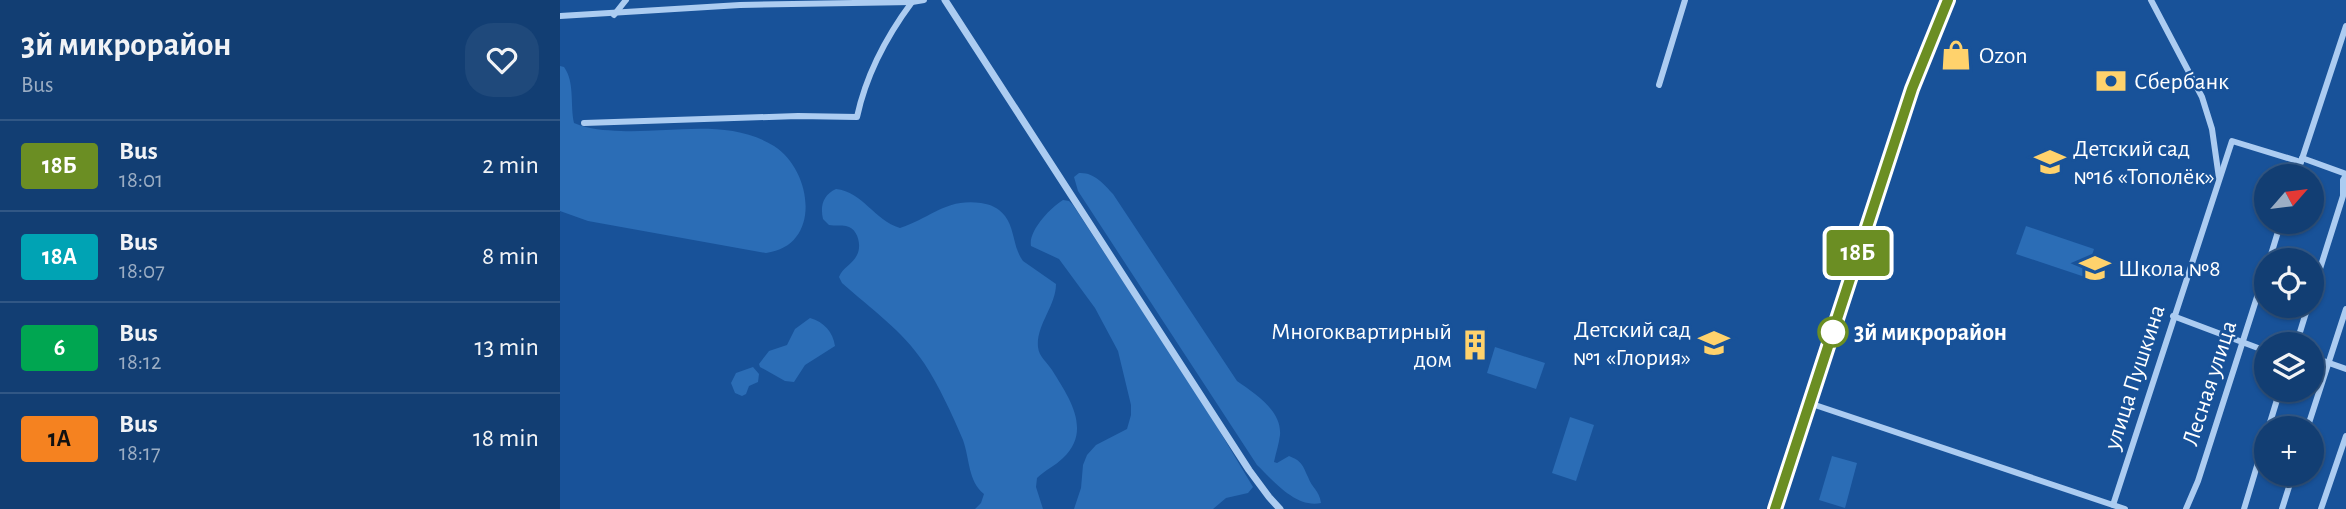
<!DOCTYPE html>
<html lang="en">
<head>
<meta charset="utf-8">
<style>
  body { margin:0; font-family:"Alegreya Sans",sans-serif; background:#1f497b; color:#f1f3f6; height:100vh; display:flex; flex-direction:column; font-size:26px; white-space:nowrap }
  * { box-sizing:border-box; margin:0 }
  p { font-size:23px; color:#9caec4 }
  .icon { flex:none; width:38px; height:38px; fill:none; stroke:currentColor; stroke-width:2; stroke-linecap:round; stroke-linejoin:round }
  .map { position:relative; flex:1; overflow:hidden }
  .details { display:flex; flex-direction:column; background:#123e73; width:560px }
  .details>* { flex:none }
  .badge { padding:0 14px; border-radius:5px; font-size:24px; line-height:46px }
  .needle { width:46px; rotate:62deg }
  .tools { position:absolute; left:1694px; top:164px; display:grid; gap:14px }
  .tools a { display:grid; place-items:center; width:70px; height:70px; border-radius:50%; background:#123e73; box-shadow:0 2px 5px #0004,0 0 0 2px #315785; font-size:35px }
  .map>.badge { position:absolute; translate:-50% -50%; box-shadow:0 0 0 4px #fff }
  .round { display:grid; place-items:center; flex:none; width:74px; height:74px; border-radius:28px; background:#1f497b }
  .summary { display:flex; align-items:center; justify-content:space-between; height:119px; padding:0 21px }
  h1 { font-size:33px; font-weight:600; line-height:52px }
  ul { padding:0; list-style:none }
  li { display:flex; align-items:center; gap:21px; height:91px; padding:0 21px; border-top:2px solid #315785 }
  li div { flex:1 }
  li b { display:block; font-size:26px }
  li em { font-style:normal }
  li .badge { min-width:77px; font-weight:700; text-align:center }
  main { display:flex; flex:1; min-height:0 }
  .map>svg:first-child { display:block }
  .green { fill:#2b6db6 }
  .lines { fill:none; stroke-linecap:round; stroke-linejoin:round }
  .minor { stroke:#acccf1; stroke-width:6 }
  .tertiary { stroke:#acccf1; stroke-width:7 }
  .trunk { stroke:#fafcff; stroke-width:10 }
  .line-casing { stroke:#fff; stroke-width:16 }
  .line { stroke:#6b8e23; stroke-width:10 }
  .stop-dot { fill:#fff; stroke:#6b8e23; stroke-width:3.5 }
  .labels { text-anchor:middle; stroke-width:5; stroke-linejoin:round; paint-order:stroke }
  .poi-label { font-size:24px; fill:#fff; stroke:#185299; text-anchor:start }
  .stop-label { font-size:24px; font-weight:bold; fill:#fff; stroke:#185299; text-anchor:start }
  .street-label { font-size:24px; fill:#fff; stroke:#185299 }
</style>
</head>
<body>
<main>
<section class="details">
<div class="summary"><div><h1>3й микрорайон</h1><p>Bus</p></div><a class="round"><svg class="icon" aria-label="heart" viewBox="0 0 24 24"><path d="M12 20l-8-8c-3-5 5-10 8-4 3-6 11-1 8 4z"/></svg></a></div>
<ul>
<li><span class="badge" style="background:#6b8e23;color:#fff">18Б</span><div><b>Bus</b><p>18:01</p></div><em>2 min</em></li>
<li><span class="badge" style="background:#00a3b4;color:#fff">18А</span><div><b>Bus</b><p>18:07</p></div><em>8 min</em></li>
<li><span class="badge" style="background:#00a651;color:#fff">6</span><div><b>Bus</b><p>18:12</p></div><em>13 min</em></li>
<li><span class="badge" style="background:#f58220;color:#111">1А</span><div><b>Bus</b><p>18:17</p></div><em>18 min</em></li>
</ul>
</section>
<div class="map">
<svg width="1786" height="509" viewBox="0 0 1786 509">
  <rect width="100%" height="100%" fill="#185299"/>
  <g class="green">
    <path d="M0,66L4,67C15,82 10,105 14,123C30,130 44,130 61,131C112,133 169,118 214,146C253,171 262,246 206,253L28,221L0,211Z"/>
    <path d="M519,173C534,172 544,184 553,194L677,381C694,393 722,410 720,435C719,444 716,452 714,462L717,463L729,456C742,461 743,466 748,477C752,488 759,490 761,503C735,509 710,477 697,465L518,191L514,177Z"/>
    <path d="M276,189C303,192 314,220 340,228C371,218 386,198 421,203C431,205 438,207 445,216C455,229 453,248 463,261L496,284C496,306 476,325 478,347C479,357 487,362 492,370C508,396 533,430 503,458C495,466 485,470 477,478L476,487L483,509H415L421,503L424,494C408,481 410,460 403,440C392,414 379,386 364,363C342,330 311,309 282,283L279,277C283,267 293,264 297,255C302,246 298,228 286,226C281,225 275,226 269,225L263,219C260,206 263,195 276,189Z"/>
    <path d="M503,200L509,201L513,205L644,405L693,487L688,493L666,498L653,509H514L521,488L523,465L527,455L536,445L567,429L571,415V405L558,351L535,308L499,259L471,246C468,231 491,207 503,200Z"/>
    <path d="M1466,226L1534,249L1525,277L1456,254Z"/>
    <path d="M250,318C264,322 273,332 275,346L245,365L234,382L225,381L200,367L199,364L209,351L227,345L235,329Z"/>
    <path d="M935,347L985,363L976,389L927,373Z"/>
    <path d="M193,367L199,374L198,382L189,386L186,394L182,396L175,393L171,383L176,373Z"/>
    <path d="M1010,417L1034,425L1016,481L992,473Z"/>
    <path d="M1272,456L1297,463L1285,508L1259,500Z"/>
  </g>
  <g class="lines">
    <g class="minor">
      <path d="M1591,0L1642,97L1652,129L1659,178"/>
      <path d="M54,15L66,0"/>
      <path d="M0,16L180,5L352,2L364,0"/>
      <path d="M1099,85L1125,0"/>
      <path d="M24,123L238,116L297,117C306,75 326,37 352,2"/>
      <path d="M1742,158L1786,174"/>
      <path d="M1736,177L1786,26"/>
      <path d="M1709,261L1721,222"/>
      <path d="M1752,294L1783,196V180L1786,175"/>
      <path d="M1613,316L1706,351"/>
      <path d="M1736,345L1748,306"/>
      <path d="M1752,357L1786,369"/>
      <path d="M1249,403L1565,509"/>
      <path d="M1708,429L1720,390"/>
      <path d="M1747,429L1786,309"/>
      <path d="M1553,505L1672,141L1741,162"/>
      <path d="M1626,509L1638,481L1706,269"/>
      <path d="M1684,509L1706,436"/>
      <path d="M1722,509L1733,474"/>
      <path d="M1761,509L1786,436"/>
    </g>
    <path class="tertiary" d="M385,0L689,470L709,497L720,509"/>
    <path class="trunk" d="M1215,509L1351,89L1388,0"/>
  </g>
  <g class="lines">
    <g class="line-casing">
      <path id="line" d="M1215,509L1352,89L1388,0"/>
    </g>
    <use href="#line" class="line"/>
  </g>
  <defs>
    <g id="shop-bare" transform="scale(2.415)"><path d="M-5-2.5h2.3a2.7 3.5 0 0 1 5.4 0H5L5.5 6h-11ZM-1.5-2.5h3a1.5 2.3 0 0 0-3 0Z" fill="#ffd26c" stroke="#185299" stroke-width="2.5" paint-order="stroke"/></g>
    <g id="bank-bare" transform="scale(2.415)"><path d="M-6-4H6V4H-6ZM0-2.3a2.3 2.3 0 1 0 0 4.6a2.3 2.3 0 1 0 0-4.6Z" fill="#ffd26c" stroke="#185299" stroke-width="2.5" paint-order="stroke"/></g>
    <g id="school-bare" transform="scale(2.415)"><path d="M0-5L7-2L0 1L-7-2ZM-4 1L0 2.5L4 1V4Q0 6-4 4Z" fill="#ffd26c" stroke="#185299" stroke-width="2.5" paint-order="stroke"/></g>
    <g id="building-bare" transform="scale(2.415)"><path d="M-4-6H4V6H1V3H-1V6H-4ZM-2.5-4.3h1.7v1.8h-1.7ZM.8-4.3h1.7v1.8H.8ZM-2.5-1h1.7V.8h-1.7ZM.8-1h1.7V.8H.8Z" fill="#ffd26c" stroke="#185299" stroke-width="2.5" paint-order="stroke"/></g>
  </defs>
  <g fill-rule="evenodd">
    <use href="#shop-bare" x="1396" y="55"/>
    <use href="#bank-bare" x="1551" y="81"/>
    <use href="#school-bare" x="1490" y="162"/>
    <use href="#school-bare" x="1535" y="268"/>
    <use href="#school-bare" x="1154" y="343"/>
    <use href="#building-bare" x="915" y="345"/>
  </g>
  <circle class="stop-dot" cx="1273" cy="332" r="14"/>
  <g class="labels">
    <g class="poi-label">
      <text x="1419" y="63">Ozon</text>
      <text x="1574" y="89">Сбербанк</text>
      <text x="1513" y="156">Детский сад<tspan x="1513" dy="28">№16 «Тополёк»</tspan></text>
      <text x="1558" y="276">Школа №8</text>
      <text x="1131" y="337" text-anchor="end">Детский сад<tspan x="1131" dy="28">№1 «Глория»</tspan></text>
      <text x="892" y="339" text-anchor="end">Многоквартирный<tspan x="892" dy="28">дом</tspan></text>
    </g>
    <g class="stop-label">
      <text x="1294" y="340">3й микрорайон</text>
    </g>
    <g class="street-label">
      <text transform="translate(1574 377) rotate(-72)" y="8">улица Пушкина</text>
      <text transform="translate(1649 383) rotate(-72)" y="8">Лесная улица</text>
    </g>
  </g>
</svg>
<div class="tools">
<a><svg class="needle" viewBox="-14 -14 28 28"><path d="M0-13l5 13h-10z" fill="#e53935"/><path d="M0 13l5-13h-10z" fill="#9caec4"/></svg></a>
<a><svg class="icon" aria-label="locate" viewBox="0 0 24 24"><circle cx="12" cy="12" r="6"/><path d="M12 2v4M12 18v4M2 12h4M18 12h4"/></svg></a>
<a><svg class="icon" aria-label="layers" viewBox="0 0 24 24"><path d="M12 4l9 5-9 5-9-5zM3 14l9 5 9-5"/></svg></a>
<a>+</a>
</div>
<b class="badge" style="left:1298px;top:253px;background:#6b8e23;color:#fff">18Б</b>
</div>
</main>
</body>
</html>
